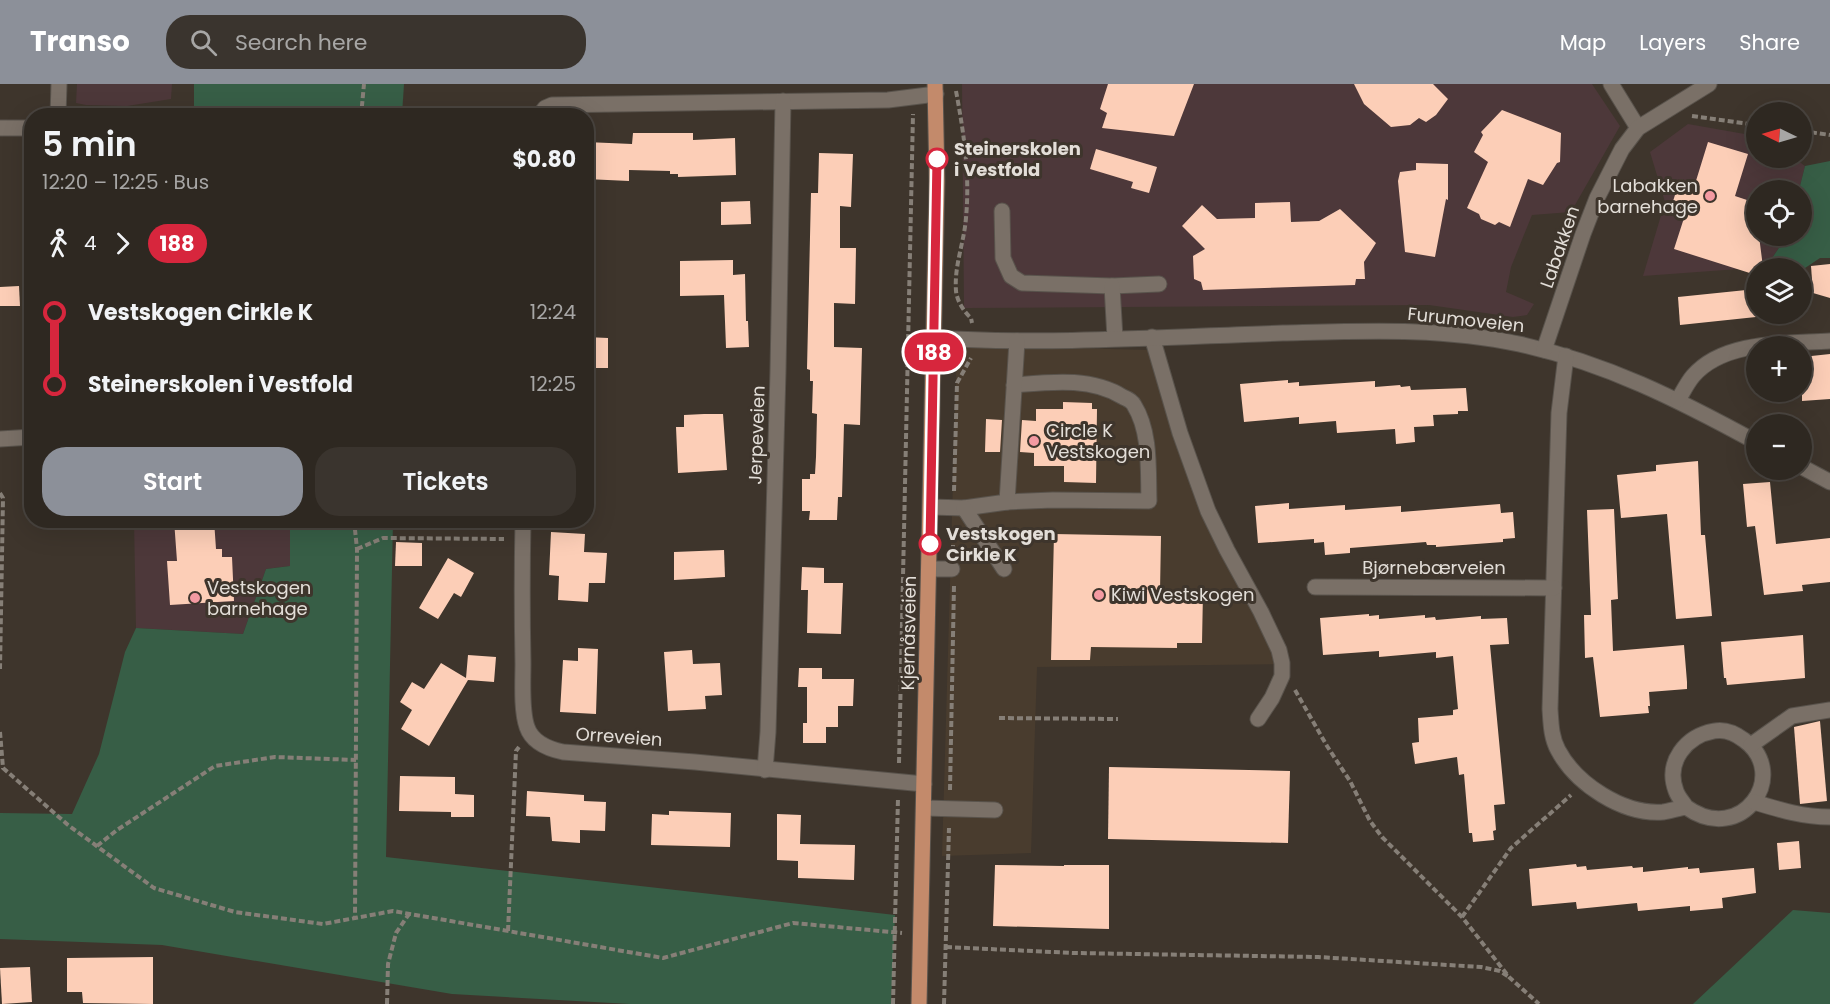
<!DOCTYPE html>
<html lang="en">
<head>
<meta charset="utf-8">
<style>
  body { margin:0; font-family:Poppins,sans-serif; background:#3a342e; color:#f1f3f6; height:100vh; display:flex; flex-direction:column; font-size:22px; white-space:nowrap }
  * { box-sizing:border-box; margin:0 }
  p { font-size:20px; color:#a7a6a5 }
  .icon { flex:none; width:33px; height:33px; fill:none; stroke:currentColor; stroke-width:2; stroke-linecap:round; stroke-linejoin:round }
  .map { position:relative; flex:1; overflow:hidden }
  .drawer { position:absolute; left:24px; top:24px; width:570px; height:420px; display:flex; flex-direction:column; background:#2e2821; border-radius:24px; box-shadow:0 6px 24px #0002,0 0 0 2px #49443f }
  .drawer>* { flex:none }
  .badge { padding:0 12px; border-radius:20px; font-size:21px; line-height:39px }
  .needle { width:39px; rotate:275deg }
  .tools { position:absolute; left:1746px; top:18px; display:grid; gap:12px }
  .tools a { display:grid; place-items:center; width:66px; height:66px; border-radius:50%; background:#2e2821; box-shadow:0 6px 24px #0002,0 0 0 2px #49443f; font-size:30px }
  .map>.badge { position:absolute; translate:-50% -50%; box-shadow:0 0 0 3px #fff }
  .legs { display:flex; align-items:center; gap:9px; height:66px; padding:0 18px; font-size:20px }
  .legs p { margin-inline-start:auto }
  .overview { display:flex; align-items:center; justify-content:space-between; height:102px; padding:0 18px }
  h1 { font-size:33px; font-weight:600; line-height:45px }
  .action { display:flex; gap:12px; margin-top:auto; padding:12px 18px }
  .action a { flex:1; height:69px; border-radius:24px; background:#8c9099; color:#fff; font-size:24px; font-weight:600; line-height:69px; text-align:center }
  .action a+a { background:#3a342e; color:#f1f3f6 }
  ul { padding:0 18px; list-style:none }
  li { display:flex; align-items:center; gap:21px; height:72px; font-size:22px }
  li i { display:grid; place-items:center; width:9px; height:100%; margin:0 8px; background:currentColor }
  li i::after { content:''; width:15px; height:15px; margin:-8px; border:4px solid; border-radius:50%; background:#2e2821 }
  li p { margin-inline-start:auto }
  li:first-child i { background:linear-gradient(#0000 50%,currentColor 0) }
  li:last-child i { background:linear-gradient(currentColor 50%,#0000 0) }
  header { display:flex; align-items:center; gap:36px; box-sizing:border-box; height:84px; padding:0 30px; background:#8c9099; color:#fff }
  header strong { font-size:28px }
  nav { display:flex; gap:33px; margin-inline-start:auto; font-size:21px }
  .search { width:420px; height:54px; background:#3a342e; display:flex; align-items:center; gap:15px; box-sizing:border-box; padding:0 21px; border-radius:24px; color:#a7a6a5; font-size:22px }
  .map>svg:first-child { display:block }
  .commercial { fill:#493c2e }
  .education { fill:#4d383a }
  .green { fill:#375e46 }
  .building { fill:#fcceb7 }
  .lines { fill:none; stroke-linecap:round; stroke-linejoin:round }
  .minor-casing { stroke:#59534c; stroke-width:17 }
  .major-casing { stroke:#59534c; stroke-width:17 }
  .path { stroke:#867f77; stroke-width:4; stroke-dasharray:6 3; stroke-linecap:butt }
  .minor { stroke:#7a7067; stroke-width:15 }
  .major { stroke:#c38a6b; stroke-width:15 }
  .line-1-casing { stroke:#fff; stroke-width:14 }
  .line-1 { stroke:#d7263d; stroke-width:9 }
  .stop-1-dot { fill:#fff; stroke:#d7263d; stroke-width:3 }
  .poi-dot { fill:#f49aa2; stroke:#3e352c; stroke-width:2 }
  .labels { text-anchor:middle; stroke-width:6; stroke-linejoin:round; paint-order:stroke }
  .stop-label { font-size:18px; font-weight:bold; fill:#e3ded8; stroke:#3e352c; text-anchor:start }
  .poi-label { font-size:18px; fill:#e3ded8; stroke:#3e352c; text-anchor:start }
  .street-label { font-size:18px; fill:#e3ded8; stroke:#3e352c }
</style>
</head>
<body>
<header>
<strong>Transo</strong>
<div class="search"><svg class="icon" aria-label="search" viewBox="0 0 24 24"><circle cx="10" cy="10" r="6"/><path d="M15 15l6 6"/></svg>Search here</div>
<nav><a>Map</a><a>Layers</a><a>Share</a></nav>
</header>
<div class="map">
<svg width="1830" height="920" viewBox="0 0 1830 920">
  <rect width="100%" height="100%" fill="#3e352c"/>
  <path class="commercial" d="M957,261L1149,266L1228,455L1290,580L1037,583L1031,769L942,772Z"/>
  <g class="education">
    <path d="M77,0H172L171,15L127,22L86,21L76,19Z"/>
    <path d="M962,0H1592L1620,42L1571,128L1532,131L1511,183L1506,208L1534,220L1527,231L1513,233L1429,221L964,224Z"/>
    <path d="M1688,40L1756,52V74H1794L1805,82L1799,106H1756V152H1787L1766,183L1643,192L1665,118L1650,68Z"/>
    <path d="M134,437H290V482L266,485L243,550L136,544Z"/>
  </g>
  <g class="green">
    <path d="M194,0H404L402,31H194Z"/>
    <path d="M1830,77V174H1820L1802,186L1767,184L1766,183L1787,152H1802V106H1799L1805,82Z"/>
    <path d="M290,437H393L386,773L895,831L891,920H630L452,910L162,861L0,855V729L72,730L99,670L125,568L136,544L243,550L266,485L290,482Z"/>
    <path d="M1793,826L1830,829V920H1693Z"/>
  </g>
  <g class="building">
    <path d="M1108,0H1194L1174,52L1102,44L1107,29L1100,25Z"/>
    <path d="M1354,0H1433L1448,15L1436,31L1426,38L1419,34L1410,41L1391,43L1364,20Z"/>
    <path d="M1502,26L1561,49L1560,78L1557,79L1543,101L1528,95L1510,143L1499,138L1495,141L1481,135L1479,130L1467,124L1488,78L1474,68L1483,51L1481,48Z"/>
    <path d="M633,49H693V56L735,54L736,91L678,93V90H670V87L629,86V97L586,95V58L632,60Z"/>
    <path d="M1708,58L1748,70L1735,112L1756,119V152H1759L1763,183L1756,184V191L1674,165L1684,134L1669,130L1680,95L1695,100Z"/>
    <path d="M1096,65L1157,83L1149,109L1131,104L1133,98L1090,85Z"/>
    <path d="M819,69L853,70L851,123L840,122V164H856L855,220L834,219V263L862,264L860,341L844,340L842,413H838L837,436H809L810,427H802V395H810V390H815L816,373L817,330L812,329L813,297H810V286L807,285L811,109H818Z"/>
    <path d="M1416,79L1448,80V116L1446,115L1435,173L1405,168L1398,97L1400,88L1416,86Z"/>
    <path d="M750,117L751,140L721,141V118Z"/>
    <path d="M1290,118L1291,138L1319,137L1340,125L1376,159L1364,178L1365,195H1356L1355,201L1203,206L1201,198L1194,195L1193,172L1205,165L1182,142L1202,121L1217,135L1255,134V119Z"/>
    <path d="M733,176V191L745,190L746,237H748L749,263L726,264L724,211L680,212V177Z"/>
    <path d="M1830,180V214L1813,209L1811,182Z"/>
    <path d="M19,202L20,222H0V203Z"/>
    <path d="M1756,205V233L1680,241L1678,213Z"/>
    <path d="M586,253L608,254V284H586Z"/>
    <path d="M1830,270V315L1802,317V273Z"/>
    <path d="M1288,296V299L1299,298V302L1375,297V303L1400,301L1401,303L1410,302L1411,306L1466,304L1468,327H1458V330L1433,331L1434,342L1414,343L1415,358L1396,360L1395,345L1337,349L1336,337L1299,340V333L1244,338L1240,300Z"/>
    <path d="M1063,318L1092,319V325H1097L1096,399L1064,398V382H1034V369L1020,368L1022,336L1036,337V325H1063Z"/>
    <path d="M704,330H723L727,386L678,389L676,343H684V331Z"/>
    <path d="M986,335L1002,336L1000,368H985Z"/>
    <path d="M1698,377L1701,451H1705L1712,532L1676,535L1667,430L1621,434L1617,391L1656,387V381Z"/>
    <path d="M1770,398L1776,460L1830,454V498L1802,501L1803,507L1764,511L1755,442L1747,443L1743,400Z"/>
    <path d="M1289,419V425L1345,421V426L1401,422V428L1500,420L1501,429L1513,428L1515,454L1503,455V458L1436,463V461H1427L1426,458L1350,464V469L1325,471L1324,458L1314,459V455L1258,459L1255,422Z"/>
    <path d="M1614,425L1618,515L1611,516L1613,567L1684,561L1687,598V605L1649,608L1650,622H1648L1649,629L1600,633L1593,573L1585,574L1584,531H1591L1587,426Z"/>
    <path d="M174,436H214L216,465H222V473H232L234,517L170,521L167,477H177Z"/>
    <path d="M551,448L585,450L584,468L607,469L605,499H589L588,518L558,516L559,492L549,491Z"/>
    <path d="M1054,450L1161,452L1160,507L1203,508L1202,559H1177V564L1091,563L1090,576H1051Z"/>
    <path d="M396,458L422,459V482H395Z"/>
    <path d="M724,466L725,493L674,496V468Z"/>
    <path d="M448,474L474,489L461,513L454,509L438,535L419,524Z"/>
    <path d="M802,483L824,484V499H843L841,550L807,549L808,506H801Z"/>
    <path d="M1369,530V532L1379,531V535L1425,531V534L1435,533L1436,536L1481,532V535L1507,534L1509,560L1490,561L1505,720L1494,721L1496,746L1493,747L1494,756L1473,758L1472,749H1469L1464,690L1459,691L1457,673L1415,680L1412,659L1419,658L1418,634L1453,631V626L1458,625L1453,572L1436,574V568L1379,573V567L1323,571L1320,534Z"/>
    <path d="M1803,551L1805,594L1727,601L1726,594H1724L1721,558Z"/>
    <path d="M578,564L598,565L596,630L560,628L563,576L578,577Z"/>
    <path d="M692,566L693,580L720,579L722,611L705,612L706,625L668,627L664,568Z"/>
    <path d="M468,571L496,573L494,598L468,596L429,662L401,645L412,626L400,618L412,598L424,605L441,579L466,594Z"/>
    <path d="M799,584H822V595H854L853,622H838V643H826V659H803V639H807V603H798Z"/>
    <path d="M1820,637L1827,717L1800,720L1794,643Z"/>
    <path d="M1109,683L1290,687L1288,759L1108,755Z"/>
    <path d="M400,692L455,693V710L474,711V733H451V728L399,727Z"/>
    <path d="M527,707L584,711V717L606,718L605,747L580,746V759L552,757L550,733L526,732Z"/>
    <path d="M669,727L731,729L730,763L651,761L652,730L669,731Z"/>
    <path d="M777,730L801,731L800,760L855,761L854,796L798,794V777L777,776Z"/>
    <path d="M1799,757L1801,784L1779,786L1777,759Z"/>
    <path d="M1576,780L1577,783L1586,782L1587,786L1632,782L1633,784L1643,783V788L1688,783V785L1699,784L1700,789L1754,784L1756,809L1722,814L1723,824L1690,827V822L1638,827L1637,819L1577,825L1576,818L1532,822L1529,785Z"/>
    <path d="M995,781L1064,782V781H1109V845L993,842Z"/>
    <path d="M153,873V920L83,919L82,908H67V874Z"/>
    <path d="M30,883L32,918L2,920L0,884Z"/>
  </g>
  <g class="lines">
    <g class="minor-casing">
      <g id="minor">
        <path d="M1611,0L1638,44"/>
        <path d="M58,32L59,0"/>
        <path d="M539,32L545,24L552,21L888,16L936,10"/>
        <path d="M0,44H32"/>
        <path d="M1002,127L1003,174L1011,192L1022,199L1112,202L1159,200"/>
        <path d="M1112,202L1115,254"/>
        <path d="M1152,253L1180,349L1208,427L1227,466L1261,528L1279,566L1282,579V592L1272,614L1258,635"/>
        <path d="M934,254C1050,261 1167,253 1283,249C1361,247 1442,243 1519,260C1606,279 1679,316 1756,358"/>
        <path d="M1544,266L1583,150L1597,114L1622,65L1638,44L1709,0"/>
        <path d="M1566,272L1559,329L1550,625C1551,639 1551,653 1558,666C1576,700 1623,731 1663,728C1670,727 1679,724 1686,723C1742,763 1791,690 1744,656C1735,649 1724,645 1714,647C1686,652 1665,678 1676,707C1678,713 1683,718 1686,723"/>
        <path d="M1678,316C1683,308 1687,299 1693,292C1724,256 1787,260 1830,257"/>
        <path d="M0,355L32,353"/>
        <path d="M1802,383L1830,398"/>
        <path d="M1007,418L1053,416L1149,417C1148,387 1151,348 1134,321C1132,317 1128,315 1123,313C1091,293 1051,298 1014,301"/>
        <path d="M931,423L964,424L1007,418L1017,257"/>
        <path d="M964,424L1004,485"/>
        <path d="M523,436C522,484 522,531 523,579C523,597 521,626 527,643C532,658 549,665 563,668L695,678L924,700"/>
        <path d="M930,485H952"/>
        <path d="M1315,503L1554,504"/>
        <path d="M1751,661L1792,632L1830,626"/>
        <path d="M765,686L768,648L778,287L783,17"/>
        <path d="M1754,718C1780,726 1803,733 1830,733"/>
        <path d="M924,724L995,726"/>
      </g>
    </g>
    <g class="major-casing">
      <path id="major" d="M919,920L937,97L935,0"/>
    </g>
    <g class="path">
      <path d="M956,7C964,50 970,90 966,134C964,159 954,182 956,207C957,217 964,228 971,234L972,239"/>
      <path d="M77,28L172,32"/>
      <path d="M361,32L364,0"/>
      <path d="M1692,32L1756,41"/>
      <path d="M1802,47L1830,51"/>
      <path d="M954,407L957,299L971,274"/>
      <path d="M0,409L3,414L0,585"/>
      <path d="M354,436L357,465L355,834"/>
      <path d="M357,465L383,454L504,455"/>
      <path d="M953,467V444"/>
      <path d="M1295,606L1327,662L1350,697L1370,737L1382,753L1462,833L1509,893L1539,920"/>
      <path d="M999,634L1118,635"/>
      <path d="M0,648L3,684L68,741L154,804L235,828L323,840L393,827L663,874L793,839L902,849"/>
      <path d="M899,679L913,30"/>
      <path d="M950,706L954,501"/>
      <path d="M97,762L117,746L215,682L275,673L356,676"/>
      <path d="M1462,833L1511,764L1571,711"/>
      <path d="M508,847L516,667L519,663"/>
      <path d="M946,863L1074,869L1318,873L1481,883L1500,887L1509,893"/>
      <path d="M387,920L388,880L396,849L409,830"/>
      <path d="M893,920L898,714"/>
      <path d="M944,920L949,744"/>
    </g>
    <use href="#minor" class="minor"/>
    <use href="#major" class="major"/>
  </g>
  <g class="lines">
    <g class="line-1-casing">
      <path id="line-1" d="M930,460L937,75"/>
    </g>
    <use href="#line-1" class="line-1"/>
  </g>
  <g class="stop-1-dot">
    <circle cx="937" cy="75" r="10"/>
    <circle cx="930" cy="460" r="10"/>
  </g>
  <g class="poi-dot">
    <circle cx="1710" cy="112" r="6"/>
    <circle cx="1034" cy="357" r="6"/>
    <circle cx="1099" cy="511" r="6"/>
    <circle cx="195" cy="514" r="6"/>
  </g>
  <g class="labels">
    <g class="stop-label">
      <text x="954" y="71">Steinerskolen<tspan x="954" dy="21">i Vestfold</tspan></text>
      <text x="946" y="456">Vestskogen<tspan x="946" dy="21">Cirkle K</tspan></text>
    </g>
    <g class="poi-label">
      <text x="1698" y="108" text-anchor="end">Labakken<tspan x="1698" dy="21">barnehage</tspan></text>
      <text x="1046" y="353">Circle K<tspan x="1046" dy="21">Vestskogen</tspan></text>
      <text x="207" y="510">Vestskogen<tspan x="207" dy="21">barnehage</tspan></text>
      <text x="1111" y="517">Kiwi Vestskogen</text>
    </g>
    <g class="street-label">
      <text transform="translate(1560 163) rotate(-71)" y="6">Labakken</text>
      <text transform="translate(1466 236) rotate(6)" y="6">Furumoveien</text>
      <text transform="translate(757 351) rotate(-88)" y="6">Jerpeveien</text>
      <text x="1434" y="490">Bjørnebærveien</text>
      <text transform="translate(909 549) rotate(-89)" y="6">Kjernåsveien</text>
      <text transform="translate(619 653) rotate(4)" y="6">Orreveien</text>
    </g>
  </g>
</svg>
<div class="tools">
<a><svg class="needle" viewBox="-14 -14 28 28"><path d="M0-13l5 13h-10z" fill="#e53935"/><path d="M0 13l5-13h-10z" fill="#a7a6a5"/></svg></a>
<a><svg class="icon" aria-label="locate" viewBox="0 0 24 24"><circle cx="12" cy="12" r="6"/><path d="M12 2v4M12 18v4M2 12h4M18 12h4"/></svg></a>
<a><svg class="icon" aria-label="layers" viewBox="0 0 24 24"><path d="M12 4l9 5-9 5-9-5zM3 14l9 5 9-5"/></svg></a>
<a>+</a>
<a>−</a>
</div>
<b class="badge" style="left:934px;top:268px;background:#d7263d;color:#fff">188</b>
<section class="drawer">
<div class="overview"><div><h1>5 min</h1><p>12:20 – 12:25 · Bus</p></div><b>$0.80</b></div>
<div class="legs"><svg class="icon" aria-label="walk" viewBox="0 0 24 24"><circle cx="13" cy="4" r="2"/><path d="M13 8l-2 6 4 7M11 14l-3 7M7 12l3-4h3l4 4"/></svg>4<svg class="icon" aria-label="forward" viewBox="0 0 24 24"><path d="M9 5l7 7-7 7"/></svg><b class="badge" style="background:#d7263d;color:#fff">188</b></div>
<ul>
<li><i style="color:#d7263d"></i><b>Vestskogen Cirkle K</b><p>12:24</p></li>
<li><i style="color:#d7263d"></i><b>Steinerskolen i Vestfold</b><p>12:25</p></li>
</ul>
<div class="action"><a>Start</a><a>Tickets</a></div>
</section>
</div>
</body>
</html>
